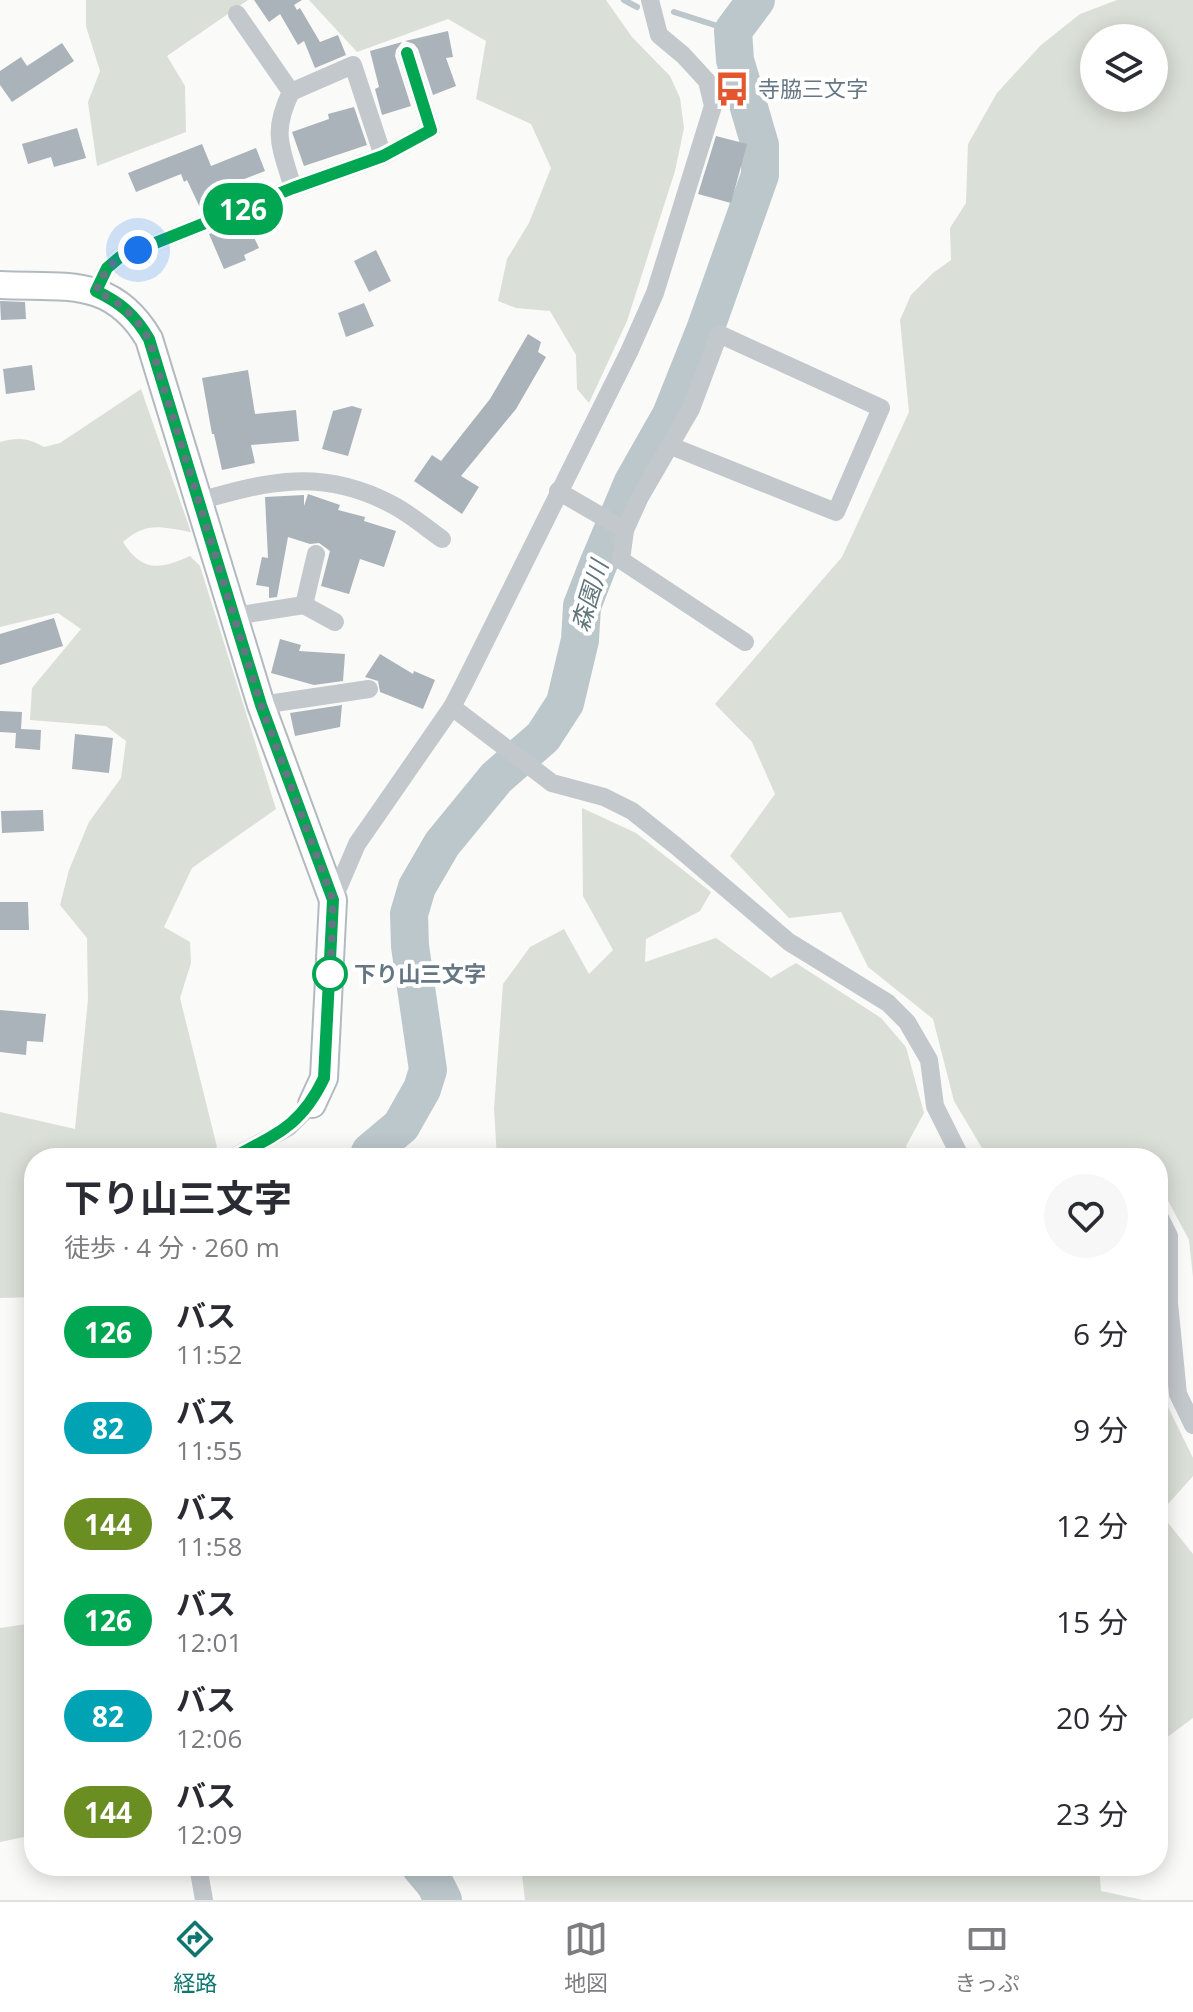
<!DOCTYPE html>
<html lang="ja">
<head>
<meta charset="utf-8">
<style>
  body { margin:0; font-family:"Open Sans","Noto Sans JP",sans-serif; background:#f7f7f7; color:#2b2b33; height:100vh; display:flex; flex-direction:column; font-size:30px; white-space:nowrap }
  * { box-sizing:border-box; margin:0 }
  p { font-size:26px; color:#7c7c81 }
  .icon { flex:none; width:44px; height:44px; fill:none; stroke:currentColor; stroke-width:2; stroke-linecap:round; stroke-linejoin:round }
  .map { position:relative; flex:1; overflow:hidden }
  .sheet { position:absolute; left:24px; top:1148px; width:1144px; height:728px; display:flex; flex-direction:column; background:#fff; border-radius:32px; box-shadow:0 4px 20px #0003 }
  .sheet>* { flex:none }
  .badge { padding:0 16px; border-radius:26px; font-size:28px; line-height:52px }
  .fabs { position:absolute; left:1080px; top:24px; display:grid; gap:16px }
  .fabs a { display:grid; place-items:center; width:88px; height:88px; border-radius:50%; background:#fff; box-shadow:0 4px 20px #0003; font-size:40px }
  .you { position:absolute; width:40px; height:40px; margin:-20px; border:6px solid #fff; border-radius:50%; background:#1a73e8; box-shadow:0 0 0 12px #1a73e833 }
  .map>.badge { position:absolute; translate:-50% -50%; box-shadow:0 0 0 4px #fff }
  .round { display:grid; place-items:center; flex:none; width:84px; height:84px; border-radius:42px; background:#f7f7f7 }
  .summary { display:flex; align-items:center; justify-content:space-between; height:136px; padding:0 40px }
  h1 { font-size:38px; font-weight:700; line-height:60px }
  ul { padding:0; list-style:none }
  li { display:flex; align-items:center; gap:24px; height:96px; padding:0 40px }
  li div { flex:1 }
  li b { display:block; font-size:30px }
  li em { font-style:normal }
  li .badge { min-width:88px; font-weight:700; text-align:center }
  .menu { display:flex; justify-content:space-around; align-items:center; height:112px; border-top:2px solid #e1e1e2; background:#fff; font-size:22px; color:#7c7c81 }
  .menu a { display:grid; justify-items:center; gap:4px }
  .menu .active { color:#0f766e }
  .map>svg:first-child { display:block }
  .green { fill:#dadfd7; fill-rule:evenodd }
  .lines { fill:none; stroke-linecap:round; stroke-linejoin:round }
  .stream { stroke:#bbc7cb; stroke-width:6 }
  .river { stroke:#bbc7cb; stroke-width:38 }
  .building { fill:#aab3b9 }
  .secondary-casing { stroke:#b3babf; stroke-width:30 }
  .street { stroke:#c3c8cc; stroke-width:18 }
  .secondary { stroke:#fff; stroke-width:26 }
  .line-casing { stroke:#fff; stroke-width:18 }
  .line { stroke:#00a651; stroke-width:12 }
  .walk { stroke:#657683; stroke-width:8; stroke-dasharray:0 14.4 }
  .stop-dot { fill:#fff; stroke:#00a651; stroke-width:4 }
  .labels { text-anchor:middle; stroke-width:8; stroke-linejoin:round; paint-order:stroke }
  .poi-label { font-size:22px; fill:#657683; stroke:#fff; text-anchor:start }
  .stop-label { font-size:22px; font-weight:bold; fill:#657683; stroke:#fff; text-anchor:start }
  .water-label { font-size:24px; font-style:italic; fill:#60757c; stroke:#fff }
</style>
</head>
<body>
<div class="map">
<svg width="1193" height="1900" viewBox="0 0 1193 1900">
  <rect width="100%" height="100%" fill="#fafaf8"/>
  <g class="green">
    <path d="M86,0H248L167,56L185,86L186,132L97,166L88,102L100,71L86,26Z"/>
    <path d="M309,0H606L632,37L670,76L680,98L684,128L675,171L627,321L589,403L577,389L576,355L550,311L516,308L498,301L507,259L529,223L551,168L531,124L476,99L486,41L448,19L357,52Z"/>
    <path d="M1117,0H1193V1277L1189,1240L1165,1195L1158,1192V1158H988L954,1101L933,1019L868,967L841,912L789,918L730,856L775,794L752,742L715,704L842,557L909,412L900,320L911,295L933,273L951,260L950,228L966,203L968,144L997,93L1041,45L1080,14ZM1094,38H1154V98H1094Z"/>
    <path d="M141,389L191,532C162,527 146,521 123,542C142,573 161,569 190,556L200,566L276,809L192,868L164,927L190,942L191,963L180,998L217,1147L203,1158H34V1297L0,1298V1112L75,1129L88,1000L87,938L60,905L69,870L89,822L121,778L126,741L106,726L30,720L32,688L81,629L58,613L0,627V442C18,437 28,438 44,447L60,443Z"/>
    <path d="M582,808L636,833L711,892L700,911L646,939L645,962L716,938L771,978L796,963L881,1018L906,1047L924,1113L906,1146L911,1158H497L494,1109L503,984L530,947L564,929L589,974L613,950L583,896Z"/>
    <path d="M1158,1322L1162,1395L1193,1458V1476L1160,1513L1193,1554V1718L1158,1744Z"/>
    <path d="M34,1623V1835L0,1842V1628Z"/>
    <path d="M515,1866H1099L1101,1891L1143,1900H525L522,1875Z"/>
  </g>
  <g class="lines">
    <g class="stream">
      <path d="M624,0L637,7"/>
      <path d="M674,12L733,31"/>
    </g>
    <g class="river">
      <path d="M368,1158L370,1152L401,1126L422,1089L428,1070L410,946L409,914L417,887L442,844L496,778L543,737L565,703L580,640L582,606L598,565L633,482L671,415L705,330L760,175V145L735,60L733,31L756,0"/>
      <path d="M420,1866L435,1884L443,1900"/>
    </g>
  </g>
  <g class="building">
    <path d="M254,0H302L294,5L297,10L300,8L320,42L338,35L346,55L315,68L304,41L298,45L280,14L269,22Z"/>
    <path d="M448,31L453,57L446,58L456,86L433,95L418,49L414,44L405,41Z"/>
    <path d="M402,42L396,50L395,56L411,106L382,115L375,89L379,87L370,51Z"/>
    <path d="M62,43L74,61L12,102L0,85V71L21,57L27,66Z"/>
    <path d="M354,107L367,145L304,166L292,132L329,119L328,114Z"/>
    <path d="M77,128L86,158L54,167L51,157L28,164L22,144Z"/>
    <path d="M716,136L747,144L731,203L698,194Z"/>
    <path d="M202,144L211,166L256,148L265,171L221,188L227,201L202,212L187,180L184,182L181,174L136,192L128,173Z"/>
    <path d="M246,220L259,248L244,255L246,260L224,269L209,234Z"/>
    <path d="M376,250L391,281L369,292L354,261Z"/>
    <path d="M0,301L25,302L26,319L1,320Z"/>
    <path d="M364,303L374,326L346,337L338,313Z"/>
    <path d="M528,334L541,342L538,352L546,357L516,409L461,476L479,487L462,514L414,481L432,455L441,461L490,399Z"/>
    <path d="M32,365L35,390L6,394L3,369Z"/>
    <path d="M248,370L255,414L296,410L299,441L251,445L255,463L222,470L214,434H212L202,378Z"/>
    <path d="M352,406L362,409L348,456L322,449L333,411Z"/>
    <path d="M308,494L340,505L338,510L365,517L364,521L396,531L384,567L360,559L349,594L321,586L330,551L319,543L310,544L288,537L277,597L269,598V587L256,585L262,557L268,558L265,497L304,495V506Z"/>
    <path d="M54,618L63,646L0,665V634Z"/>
    <path d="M280,639L301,645L299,651L345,654L343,681L314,685L271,673Z"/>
    <path d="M380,654L413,674L414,671L435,680L423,709L380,692L378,681L365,677Z"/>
    <path d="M342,705L340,727L295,736L290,713Z"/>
    <path d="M0,711L22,712L21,729L41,730L40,750L15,748L16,733L0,732Z"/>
    <path d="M75,734L113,738L109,773L72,769Z"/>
    <path d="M43,810L44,831L2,833L1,811Z"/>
    <path d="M0,902H28L29,930H0Z"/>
    <path d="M0,1010L46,1014L43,1042L27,1041L26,1055L0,1052Z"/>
  </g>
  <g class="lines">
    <g class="secondary-casing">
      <path id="secondary" d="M0,285C64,288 112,276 149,339L261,705L333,900L324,1078L312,1104"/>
    </g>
    <g class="street">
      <path d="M237,14L291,92C271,133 281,147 293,188"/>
      <path d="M291,92L353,65L383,156"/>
      <path d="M96,291L107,268L120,257L293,188L383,156L431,130L407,53"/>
      <path d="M671,446L836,512L881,408L719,334L691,409L640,497L625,530L621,560L745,642"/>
      <path d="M558,491L625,530"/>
      <path d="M199,501C268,481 322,468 391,504C409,513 425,527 442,539"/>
      <path d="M304,605L335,622"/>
      <path d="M234,616L304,605L316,554"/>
      <path d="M261,705L369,689"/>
      <path d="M452,707L552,783L604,797L632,811L676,846L789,942L888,1003L907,1022L929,1060L935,1106L961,1158"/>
      <path d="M333,900L357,844L452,707L465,682L629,352L655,293L713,106L707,81L683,55L659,35L650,0"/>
      <path d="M232,1158L289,1127L312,1104"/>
      <path d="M1158,1214L1169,1236V1303L1178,1394L1193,1425"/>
      <path d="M198,1866L204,1900"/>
    </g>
    <use href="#secondary" class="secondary"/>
  </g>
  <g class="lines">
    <g class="line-casing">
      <path id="line" d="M232,1158C277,1134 301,1126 324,1078L333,900L261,705L149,339C135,315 121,303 96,291L107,268L120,257L293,188L383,156L431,130L407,53"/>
    </g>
    <use href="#line" class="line"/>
    <path class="walk" d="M138,250C112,260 107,266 96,291C121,303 135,315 149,339L261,705L333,900L330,983V974"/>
  </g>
  <defs>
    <g id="bus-bare" transform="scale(2.76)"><path d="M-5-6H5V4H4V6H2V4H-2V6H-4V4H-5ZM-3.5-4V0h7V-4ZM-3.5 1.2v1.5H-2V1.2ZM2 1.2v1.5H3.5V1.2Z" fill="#e4572e" stroke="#fff" stroke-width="2.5" paint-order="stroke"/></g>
  </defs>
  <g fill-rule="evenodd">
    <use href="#bus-bare" x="732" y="89"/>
  </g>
  <circle class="stop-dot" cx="330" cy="974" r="16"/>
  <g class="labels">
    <g class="poi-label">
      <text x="758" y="97">寺脇三文字</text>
    </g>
    <g class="stop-label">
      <text x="354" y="982">下り山三文字</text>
    </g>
    <g class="water-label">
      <text transform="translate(590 596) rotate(-73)" y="8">森園川</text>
    </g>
  </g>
</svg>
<div class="fabs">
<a><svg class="icon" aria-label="layers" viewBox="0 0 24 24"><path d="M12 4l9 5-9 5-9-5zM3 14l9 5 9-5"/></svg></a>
</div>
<div class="you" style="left:138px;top:250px"></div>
<b class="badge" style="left:243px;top:209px;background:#00a651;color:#fff">126</b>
<section class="sheet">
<div class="summary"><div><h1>下り山三文字</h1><p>徒歩 · 4 分 · 260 m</p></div><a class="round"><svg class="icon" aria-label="heart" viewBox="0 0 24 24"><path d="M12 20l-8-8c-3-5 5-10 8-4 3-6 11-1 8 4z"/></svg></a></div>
<ul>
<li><span class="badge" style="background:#00a651;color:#fff">126</span><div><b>バス</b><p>11:52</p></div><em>6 分</em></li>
<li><span class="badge" style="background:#00a3b4;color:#fff">82</span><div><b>バス</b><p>11:55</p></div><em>9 分</em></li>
<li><span class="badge" style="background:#6b8e23;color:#fff">144</span><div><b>バス</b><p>11:58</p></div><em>12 分</em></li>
<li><span class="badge" style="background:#00a651;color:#fff">126</span><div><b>バス</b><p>12:01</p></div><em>15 分</em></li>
<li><span class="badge" style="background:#00a3b4;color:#fff">82</span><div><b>バス</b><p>12:06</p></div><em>20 分</em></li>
<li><span class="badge" style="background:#6b8e23;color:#fff">144</span><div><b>バス</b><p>12:09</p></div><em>23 分</em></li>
</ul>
</section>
</div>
<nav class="menu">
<a class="active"><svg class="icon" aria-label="directions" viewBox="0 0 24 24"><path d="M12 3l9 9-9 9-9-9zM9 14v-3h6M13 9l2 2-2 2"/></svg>経路</a>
<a><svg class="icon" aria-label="map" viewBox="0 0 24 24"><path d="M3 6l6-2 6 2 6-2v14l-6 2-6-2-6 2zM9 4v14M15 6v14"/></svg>地図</a>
<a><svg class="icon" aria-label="tickets" viewBox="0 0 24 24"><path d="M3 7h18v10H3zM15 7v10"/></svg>きっぷ</a>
</nav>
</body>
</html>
